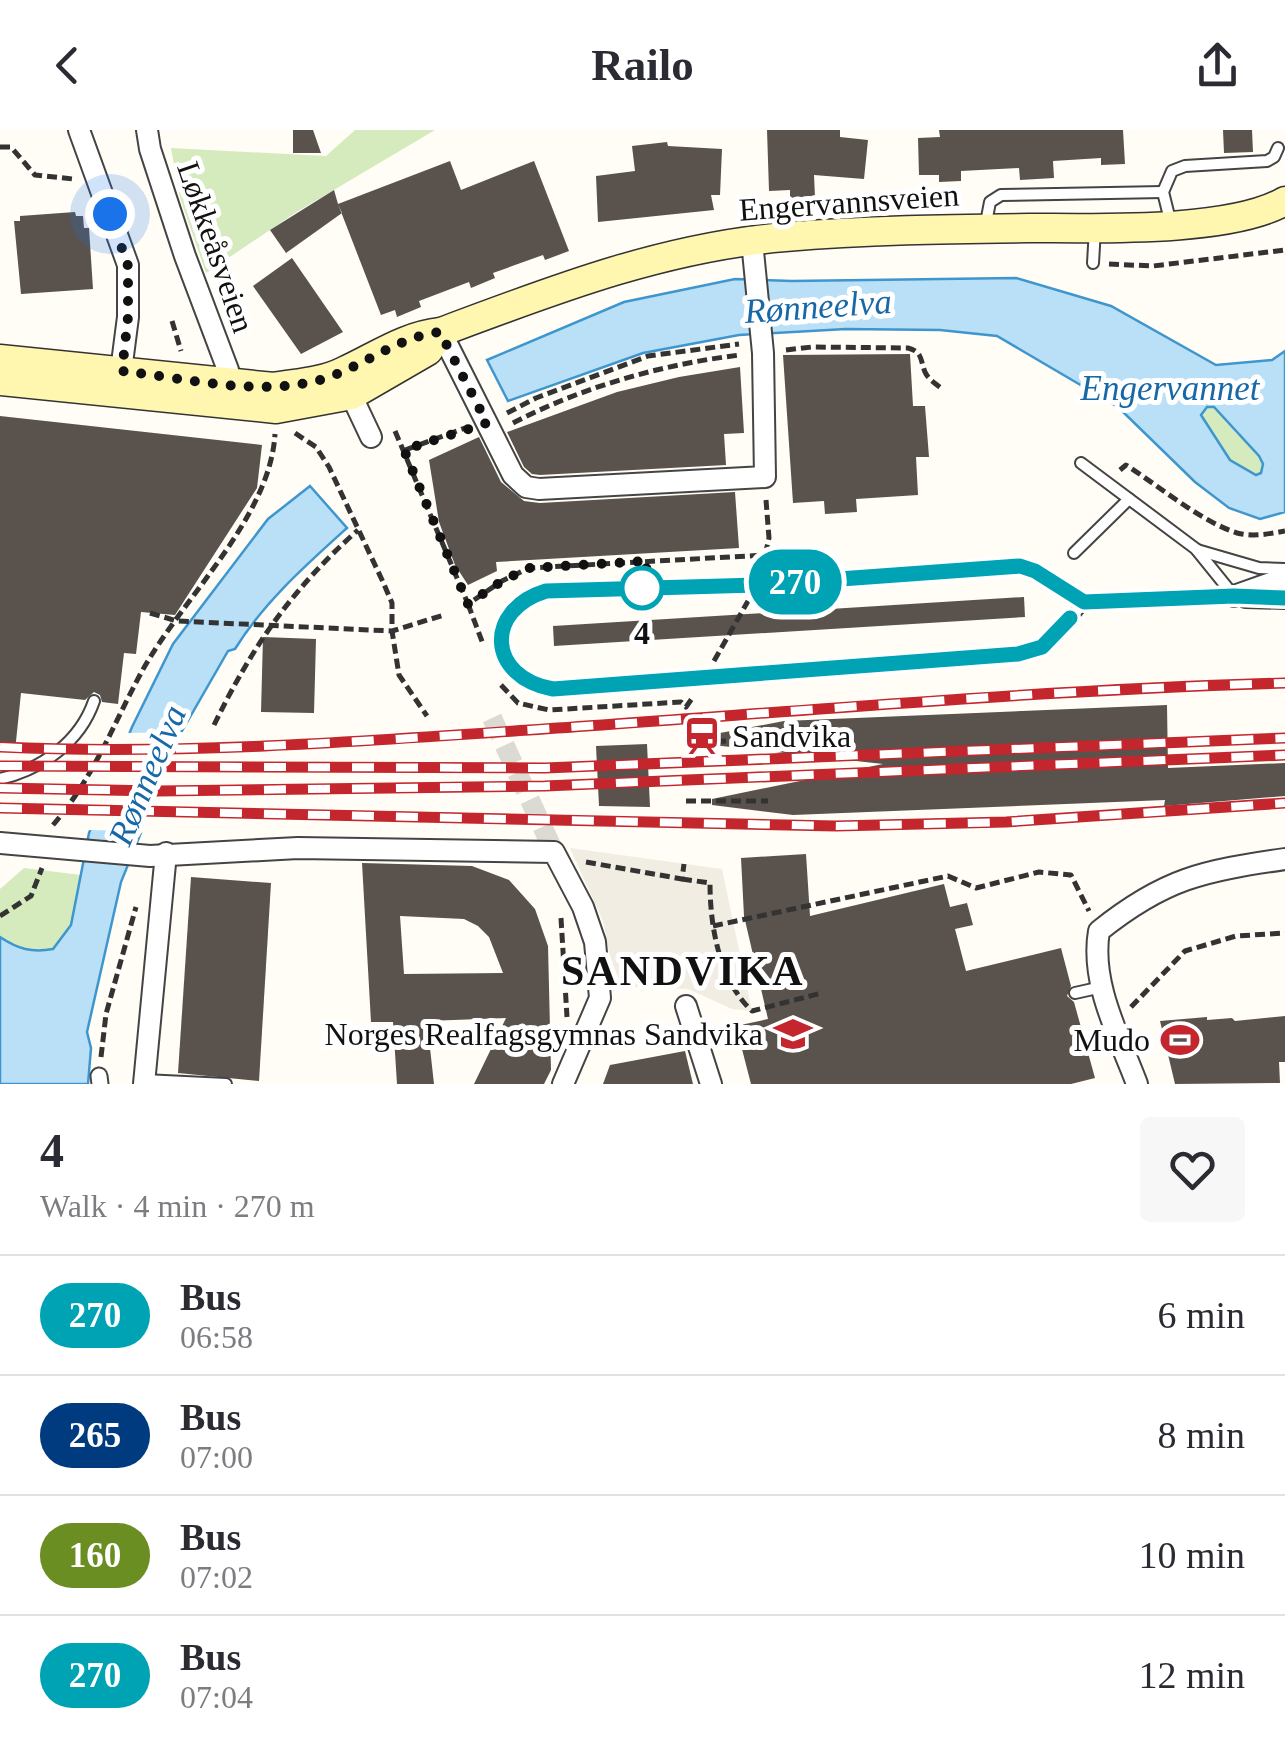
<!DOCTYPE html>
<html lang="en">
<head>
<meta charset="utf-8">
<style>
  body { margin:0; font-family:Georgia,serif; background:#f7f7f7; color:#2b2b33; height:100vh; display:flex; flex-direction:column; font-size:38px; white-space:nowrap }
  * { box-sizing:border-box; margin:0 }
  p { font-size:32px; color:#7c7c81 }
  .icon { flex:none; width:55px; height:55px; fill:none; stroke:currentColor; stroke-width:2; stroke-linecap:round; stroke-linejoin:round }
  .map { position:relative; height:954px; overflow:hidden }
  .sheet { display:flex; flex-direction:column; background:#fff; flex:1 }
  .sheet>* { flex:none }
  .badge { padding:0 20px; border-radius:32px; font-size:35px; line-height:65px }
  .you { position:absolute; width:50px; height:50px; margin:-25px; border:8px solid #fff; border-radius:50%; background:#1a73e8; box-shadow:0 0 0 15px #1a73e833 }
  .map>.badge { position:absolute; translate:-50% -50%; box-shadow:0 0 0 5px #fff }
  .round { display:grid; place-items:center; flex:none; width:105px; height:105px; border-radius:10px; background:#f7f7f7 }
  .head { display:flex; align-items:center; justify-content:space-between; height:170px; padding:0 40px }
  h1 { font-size:48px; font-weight:700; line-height:75px }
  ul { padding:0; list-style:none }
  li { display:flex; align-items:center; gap:30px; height:120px; padding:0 40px; border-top:2px solid #e1e1e2 }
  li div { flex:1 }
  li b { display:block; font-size:38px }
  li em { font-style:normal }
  li .badge { min-width:110px; font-weight:700; text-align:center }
  header { display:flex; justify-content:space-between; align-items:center; height:130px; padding:0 40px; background:#fff; font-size:45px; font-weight:700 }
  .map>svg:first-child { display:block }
  .green { fill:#d5ebbd }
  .plaza { fill:#f1ede2 }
  .water { fill:#b9e0f7; stroke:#3f96cf; stroke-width:2.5; fill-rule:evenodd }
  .pier { fill:#fffdf5 }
  .building { fill:#5a524d; fill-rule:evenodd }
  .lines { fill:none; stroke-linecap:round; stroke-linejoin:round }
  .minor-tunnel { stroke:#dbdad3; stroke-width:20; stroke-dasharray:20 10; stroke-linecap:butt }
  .service-casing { stroke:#444; stroke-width:14 }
  .pedestrian-casing { stroke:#444; stroke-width:19 }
  .minor-casing { stroke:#444; stroke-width:24 }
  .secondary-casing { stroke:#333; stroke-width:31 }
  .path { stroke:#333; stroke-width:5; stroke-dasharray:10 5; stroke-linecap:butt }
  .service { stroke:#fff; stroke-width:10 }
  .pedestrian { stroke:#fff; stroke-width:15 }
  .minor { stroke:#fff; stroke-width:20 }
  .secondary { stroke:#fff6b0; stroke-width:28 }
  .rail-casing { stroke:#c4262e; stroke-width:11 }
  .rail { stroke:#fff; stroke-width:8; stroke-dasharray:22; stroke-linecap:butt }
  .line-casing { stroke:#fff; stroke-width:22 }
  .line { stroke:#00a3b4; stroke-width:15 }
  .walk { stroke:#111; stroke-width:10; stroke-dasharray:0 18 }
  .stop-dot { fill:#fff; stroke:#00a3b4; stroke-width:5 }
  .labels { text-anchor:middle; stroke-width:10; stroke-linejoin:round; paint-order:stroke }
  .street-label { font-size:32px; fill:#111; stroke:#fff }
  .stop-label { font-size:32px; font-weight:bold; fill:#111; stroke:#fff }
  .poi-label { font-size:32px; fill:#111; stroke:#fff; text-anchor:end }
  .water-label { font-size:35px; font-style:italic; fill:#1768a6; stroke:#fff }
  .district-label { font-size:42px; font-weight:bold; letter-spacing:2.5px; fill:#111; stroke:#fff }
</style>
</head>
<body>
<header><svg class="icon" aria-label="back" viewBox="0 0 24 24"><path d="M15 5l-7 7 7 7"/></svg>Railo<svg class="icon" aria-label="share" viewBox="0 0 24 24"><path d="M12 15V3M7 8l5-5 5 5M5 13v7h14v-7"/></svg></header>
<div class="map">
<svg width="1285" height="954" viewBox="0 0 1285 954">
  <rect width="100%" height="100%" fill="#fffdf5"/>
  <g class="green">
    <path d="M355,0H435L295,83L206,143L180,68L171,18L326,26Z"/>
    <path d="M1207,277H1214L1259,326L1263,334L1261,343L1256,346L1230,330L1201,285Z"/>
    <path d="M24,738L81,745L71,795L53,819C32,823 18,819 0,807V759Z"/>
  </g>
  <path class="plaza" d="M570,718L722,739L752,881L732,879L688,859L610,856V827L603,791Z"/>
  <g class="water">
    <path d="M1016,148L1111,176L1216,235L1272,230L1285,221V382L1260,389L1229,378L1195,352L1118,277L997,206L940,200L846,199L739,205L643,223L508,271L487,230L624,172L735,149L792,151ZM1207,277H1214L1259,326L1263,334L1261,343L1256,345L1230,330L1201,285Z"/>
    <path d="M310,356L347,398C306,435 264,472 235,519L228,521L182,601L121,752L87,902L91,918L88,954H0V807C18,819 32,823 53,819L71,795L89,703L132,597L173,514L268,389Z"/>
  </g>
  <path class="pier" d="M187,602L147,701L85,700L124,603Z"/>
  <g class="building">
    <path d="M293,0H313L321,23H293Z"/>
    <path d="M767,0H840V7L868,10L864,49L814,45L815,67L790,69V60L769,61Z"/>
    <path d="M939,0H1123L1125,34L1101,35V28L1053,31L1054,48L1020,50L1019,38L961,41V51L939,52V45H919L918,8L940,7Z"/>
    <path d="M1223,0H1252L1253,22L1224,23Z"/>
    <path d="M667,12L668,16L722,19L720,65H711L714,80L598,92L596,46L635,41L632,16Z"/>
    <path d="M450,31L461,60L534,31L569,121L545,130L543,125L493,143L495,148L471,158L469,152L419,171L421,177L397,187L395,180L381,185L338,74L342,83L286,123L270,100L334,60L338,74Z"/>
    <path d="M75,82L76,86H83L84,98H89L93,159L21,164L14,91H20V86Z"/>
    <path d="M292,128L343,202L301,224L253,156Z"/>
    <path d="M910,224L913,276H925L929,327H916L918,365L856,369L857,382L825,384L824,371L793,373L783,225Z"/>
    <path d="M740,237L744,303L724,304L726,335L540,345L532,344L524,337L507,302L617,262L679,247Z"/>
    <path d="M0,286L262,315L257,358L175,485L141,482L136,524L124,523L118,574L102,572L100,565L94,562L85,570L21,563L15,621L0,620Z"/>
    <path d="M479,307L501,352L524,371L540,373L735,362L739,418L496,432L497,441L468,455L455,435L439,392L429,330Z"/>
    <path d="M1024,467L1025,487L554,516L553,496Z"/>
    <path d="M263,507L316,509L314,583L261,582Z"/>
    <path d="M1167,575L1168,638L1285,633V666L1164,676L1165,670L793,685L712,675V669L883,634L704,614V606L784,591Z"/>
    <path d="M647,614L650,677L599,676L596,616Z"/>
    <path d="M806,724L810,786L944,754L950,777L967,773L973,795L955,799L966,841L1061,818L1071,856L1067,866L1074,872L1095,948L1071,954H751L736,896L768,889L744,786L741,728Z"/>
    <path d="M362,733L472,736L509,750L535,779L548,816L551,940L544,954H474L506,888L427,891L434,954H397L393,892H371ZM400,786L464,789L478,796L489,807L503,843L404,844Z"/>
    <path d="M191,747L271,753L259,951L178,943Z"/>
    <path d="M1285,886V932H1279L1280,953L1175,954L1160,891L1207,887V890L1232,888L1235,891Z"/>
    <path d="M685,921L693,954H603L610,935Z"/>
  </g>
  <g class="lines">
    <path class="minor-tunnel" d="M492,588L554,722"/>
    <g class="service-casing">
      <g id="service">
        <path d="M1171,94L1163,62L1172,41L1185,36L1267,31L1274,27L1278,18"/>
        <path d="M985,98L990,72L1001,65L1163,62"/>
        <path d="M1093,133L1095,99"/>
        <path d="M1081,333L1196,419L1234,466"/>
        <path d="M1197,420L1259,438L1285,439"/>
        <path d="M1074,423L1129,369"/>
        <path d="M1084,472C1062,499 1053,514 1018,524L553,559C487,547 484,480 547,461L757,455L1005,436L1035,441L1084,472L1234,466"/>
        <path d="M0,649C42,639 80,612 94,571"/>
        <path d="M1075,863L1102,857"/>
        <path d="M144,950L226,954"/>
      </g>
    </g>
    <g class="pedestrian-casing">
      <path id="pedestrian" d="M99,946L100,954"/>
    </g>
    <g class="minor-casing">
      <g id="minor">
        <path d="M79,0L128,135V187L121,241"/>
        <path d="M147,0L150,19L185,126L228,240V254"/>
        <path d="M441,202L513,345L526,357L539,359L765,347L763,223L752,111"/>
        <path d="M346,254L371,307"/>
        <path d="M1234,466L1285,448"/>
        <path d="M1246,467L1285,468"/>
        <path d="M0,713L150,726L298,718L554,722L583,777L595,812L600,868L563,954"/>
        <path d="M686,876L711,954"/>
        <path d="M144,954L166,723"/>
        <path d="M1137,954C1119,906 1090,853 1099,801C1165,748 1203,741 1285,729"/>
      </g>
    </g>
    <g class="secondary-casing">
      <g id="secondary">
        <path d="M0,229L274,257C297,253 322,252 344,241C377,226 404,206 441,202C553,160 664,117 785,107C866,100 948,99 1029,98C1094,98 1230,103 1285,71"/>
        <path d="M0,251L276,279L352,265L428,221L441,202"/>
      </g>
    </g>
    <g class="path">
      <path d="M0,17H11L35,45L73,49"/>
      <path d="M1109,134L1153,136L1285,120"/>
      <path d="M172,191L181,221"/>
      <path d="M786,220L812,217L908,218C923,222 920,230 925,242C928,249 936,254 942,259"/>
      <path d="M507,283L536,268L648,226L739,214"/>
      <path d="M513,293C582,257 663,234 740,225"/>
      <path d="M395,301L468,474L502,451L529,438L766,425"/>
      <path d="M295,303L316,317L329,337L383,452L392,473V501L399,545L427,586"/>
      <path d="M405,320L465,298"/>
      <path d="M1120,340L1126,335C1159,356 1200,391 1237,403C1253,407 1269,404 1285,401"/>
      <path d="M762,439L769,408L766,370"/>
      <path d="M468,474L483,514"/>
      <path d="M150,483L177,491L392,501L444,485"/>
      <path d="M714,531L748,471"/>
      <path d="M501,555L518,573L549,580L681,572L686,577L693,567"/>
      <path d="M214,595C253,515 292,459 358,400"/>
      <path d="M686,613L766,609"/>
      <path d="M686,671H768"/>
      <path d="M53,695C94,647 112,597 141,543C181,469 270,389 275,304"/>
      <path d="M586,732L682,749L684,734"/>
      <path d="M682,749L710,753C710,796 719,850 752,881L822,863"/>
      <path d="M0,786L31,766L42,738"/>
      <path d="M561,788L567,887"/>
      <path d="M713,796L948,746L976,758L1039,742L1071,745L1089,781"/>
      <path d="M1131,877L1185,821L1236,806L1285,803"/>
      <path d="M101,927L106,884L136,777"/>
    </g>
    <use href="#service" class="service"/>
    <use href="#pedestrian" class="pedestrian"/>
    <use href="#minor" class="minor"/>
    <use href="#secondary" class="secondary"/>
    <g class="rail-casing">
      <g id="rail">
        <path d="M0,617C177,625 353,612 529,600C781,583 1033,560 1285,553"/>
        <path d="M0,636L545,638L1285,608"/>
        <path d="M0,658L158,661L545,656L1285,625"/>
        <path d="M0,678L836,696L1006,692L1285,673"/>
      </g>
    </g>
    <use href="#rail" class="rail"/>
  </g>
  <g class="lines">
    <g class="line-casing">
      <path id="line" d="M1070,488L1042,517L1018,524L553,559C487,547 484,480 546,461L757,455L1020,436L1035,441L1084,472L1234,466L1285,468"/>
    </g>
    <use href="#line" class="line"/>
    <path class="walk" d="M110,84L128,136V187L122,241C185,248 257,267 320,250C362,238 396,207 440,202L487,293L404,320L468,474L502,451L529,438L648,431L642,458"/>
  </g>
  <defs>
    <g id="station-bare" transform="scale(3)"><path d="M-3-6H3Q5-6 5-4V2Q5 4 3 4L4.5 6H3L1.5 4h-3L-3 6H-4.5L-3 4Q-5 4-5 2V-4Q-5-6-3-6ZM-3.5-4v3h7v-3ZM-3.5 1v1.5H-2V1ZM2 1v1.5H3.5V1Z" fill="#c4262e" stroke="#fff" stroke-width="2.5" paint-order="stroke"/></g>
    <g id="school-bare" transform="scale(3)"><path d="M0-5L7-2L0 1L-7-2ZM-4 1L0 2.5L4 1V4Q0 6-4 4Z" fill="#c4262e" stroke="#fff" stroke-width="2.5" paint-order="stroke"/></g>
    <g id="stadium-bare" transform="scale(3)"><path d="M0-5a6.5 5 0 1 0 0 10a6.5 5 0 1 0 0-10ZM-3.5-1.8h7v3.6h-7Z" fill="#c4262e" stroke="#fff" stroke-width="2.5" paint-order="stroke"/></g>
  </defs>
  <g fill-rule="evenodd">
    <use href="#station-bare" x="702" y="606"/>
    <use href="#school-bare" x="793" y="904"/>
    <use href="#stadium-bare" x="1180" y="910"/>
  </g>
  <circle class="stop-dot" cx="642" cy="458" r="20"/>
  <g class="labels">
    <g class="street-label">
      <text transform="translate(849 72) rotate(-4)" y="11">Engervannsveien</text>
      <text transform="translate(216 117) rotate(71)" y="11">Løkkeåsveien</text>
    </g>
    <g class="stop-label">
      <text x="642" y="514">4</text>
    </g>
    <g class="poi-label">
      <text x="732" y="617" text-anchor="start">Sandvika</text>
      <text x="763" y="915">Norges Realfagsgymnas Sandvika</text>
      <text x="1150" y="921">Mudo</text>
    </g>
    <g class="water-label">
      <text transform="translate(818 176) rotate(-4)" y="12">Rønneelva</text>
      <text x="1170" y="270">Engervannet</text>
      <text transform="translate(147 645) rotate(-67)" y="12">Rønneelva</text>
    </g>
    <g class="district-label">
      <text x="683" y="855">SANDVIKA</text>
    </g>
  </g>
</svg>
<div class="you" style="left:110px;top:84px"></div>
<b class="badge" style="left:795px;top:452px;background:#00a3b4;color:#fff">270</b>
</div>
<section class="sheet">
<div class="head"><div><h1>4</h1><p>Walk · 4 min · 270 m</p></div><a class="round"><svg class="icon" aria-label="heart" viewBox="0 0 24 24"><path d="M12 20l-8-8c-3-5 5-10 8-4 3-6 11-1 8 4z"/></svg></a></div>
<ul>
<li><span class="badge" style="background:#00a3b4;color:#fff">270</span><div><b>Bus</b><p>06:58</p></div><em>6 min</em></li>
<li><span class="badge" style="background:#003b80;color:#fff">265</span><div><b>Bus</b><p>07:00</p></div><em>8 min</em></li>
<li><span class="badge" style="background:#6b8e23;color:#fff">160</span><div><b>Bus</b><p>07:02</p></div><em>10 min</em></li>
<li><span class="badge" style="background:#00a3b4;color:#fff">270</span><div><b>Bus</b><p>07:04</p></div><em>12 min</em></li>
</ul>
</section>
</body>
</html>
